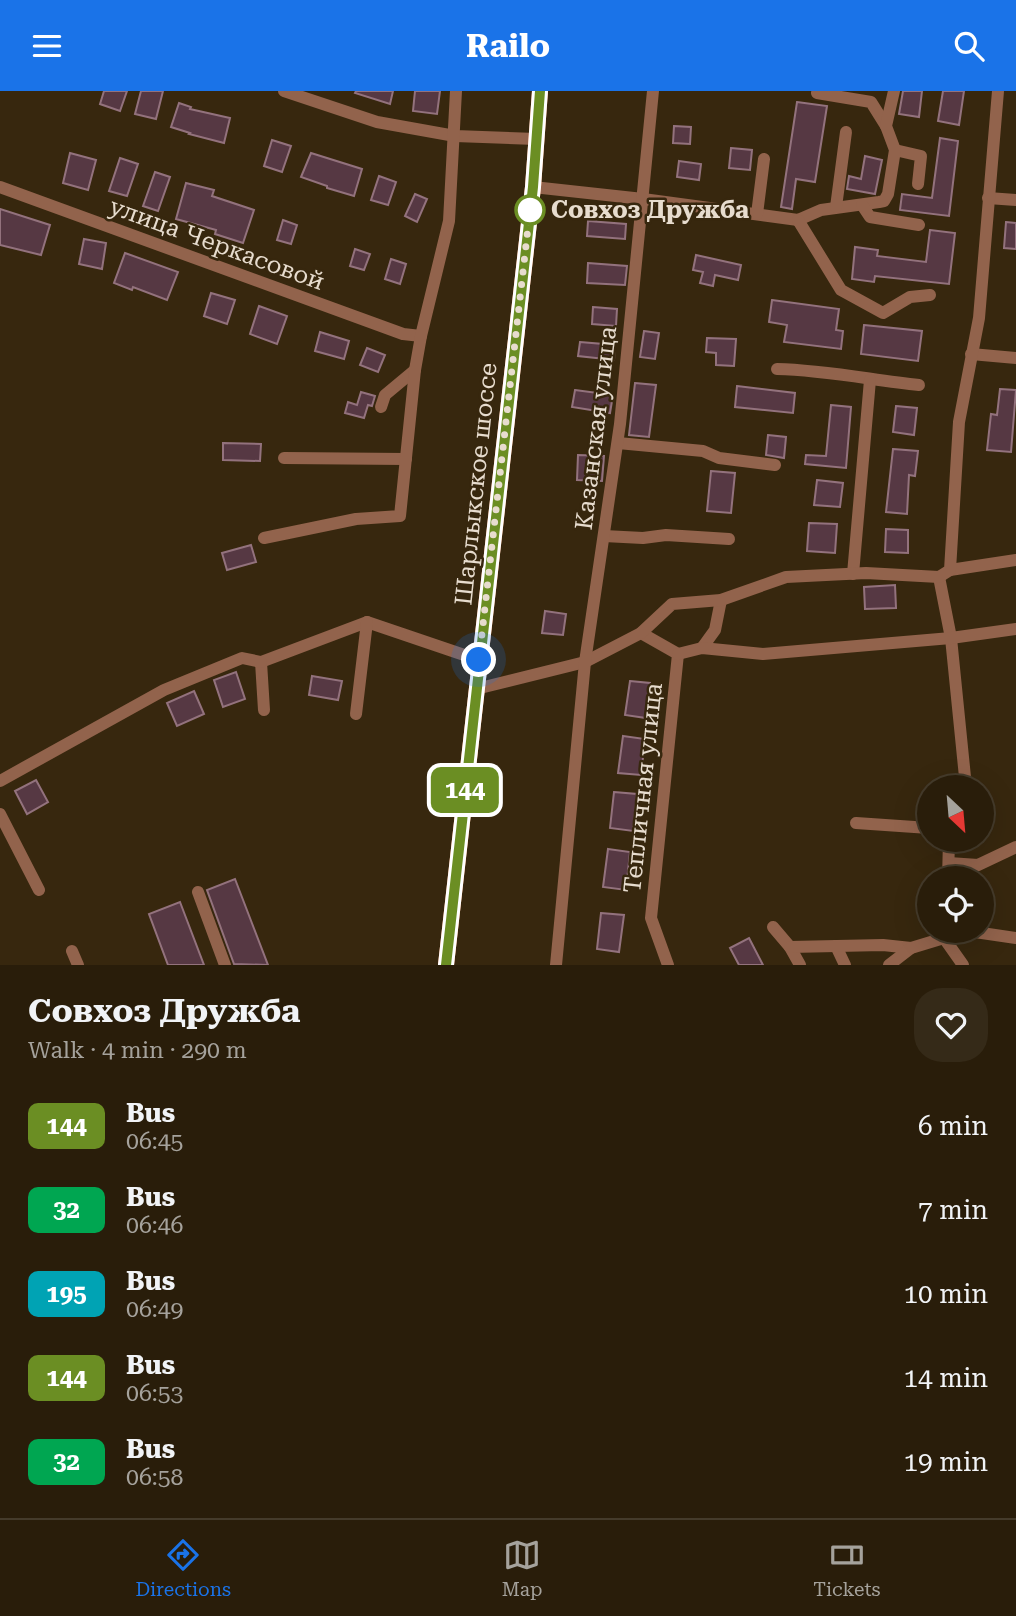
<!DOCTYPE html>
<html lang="en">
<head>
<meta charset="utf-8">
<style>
  body { margin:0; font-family:"Roboto Serif",serif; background:#352a18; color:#f1f3f6; height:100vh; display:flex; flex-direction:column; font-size:26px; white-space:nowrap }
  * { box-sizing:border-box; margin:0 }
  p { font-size:23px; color:#a5a29c }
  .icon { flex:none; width:38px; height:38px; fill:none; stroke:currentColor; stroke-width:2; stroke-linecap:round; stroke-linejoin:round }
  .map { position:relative; height:874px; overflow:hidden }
  .details { display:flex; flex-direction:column; background:#291d0a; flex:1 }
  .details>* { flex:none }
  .badge { padding:0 14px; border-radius:10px; font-size:24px; line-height:46px }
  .needle { width:46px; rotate:154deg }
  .fabs { position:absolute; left:917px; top:684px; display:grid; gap:14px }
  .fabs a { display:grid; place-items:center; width:77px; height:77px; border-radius:50%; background:#291d0a; box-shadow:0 7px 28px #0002,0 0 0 2px #453b2b; font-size:35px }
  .you { position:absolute; width:35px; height:35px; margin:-18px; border:5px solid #fff; border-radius:50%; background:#1a73e8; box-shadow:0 0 0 10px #1a73e833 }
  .map>.badge { position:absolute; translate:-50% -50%; box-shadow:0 0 0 4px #fff }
  .round { display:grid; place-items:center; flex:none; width:74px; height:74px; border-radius:28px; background:#352a18 }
  .headline { display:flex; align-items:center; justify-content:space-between; height:119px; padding:0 28px }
  h1 { font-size:33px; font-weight:700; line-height:52px }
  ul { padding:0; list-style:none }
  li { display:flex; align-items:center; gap:21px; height:84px; padding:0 28px }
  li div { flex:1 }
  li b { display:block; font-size:26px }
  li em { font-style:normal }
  li .badge { min-width:77px; font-weight:700; text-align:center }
  header { display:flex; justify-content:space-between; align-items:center; height:91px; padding:0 28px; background:#1a73e8; color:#fff; font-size:32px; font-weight:700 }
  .menu { display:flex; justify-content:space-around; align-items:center; height:98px; border-top:2px solid #453b2b; background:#291d0a; font-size:19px; color:#a5a29c }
  .menu a { display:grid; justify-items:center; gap:4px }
  .menu .selected { color:#1a73e8 }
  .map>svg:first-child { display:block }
  .building { fill:#563843; stroke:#93727d; stroke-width:2 }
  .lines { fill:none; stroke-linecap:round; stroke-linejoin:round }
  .minor { stroke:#92634c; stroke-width:12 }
  .major { stroke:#f99a68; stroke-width:16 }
  .line-casing { stroke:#fff; stroke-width:16 }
  .line { stroke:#6b8e23; stroke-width:10 }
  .walk { stroke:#e7dcce; stroke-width:7; stroke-dasharray:0 12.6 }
  .stop-dot { fill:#fff; stroke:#6b8e23; stroke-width:3.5 }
  .labels { text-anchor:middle; stroke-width:5; stroke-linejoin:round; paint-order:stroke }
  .stop-label { font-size:24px; font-weight:bold; fill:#e7dcce; stroke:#37270e; text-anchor:start }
  .street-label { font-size:24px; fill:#e7dcce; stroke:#37270e }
</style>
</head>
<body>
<header><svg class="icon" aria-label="menu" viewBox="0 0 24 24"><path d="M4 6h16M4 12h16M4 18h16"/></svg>Railo<svg class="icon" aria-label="search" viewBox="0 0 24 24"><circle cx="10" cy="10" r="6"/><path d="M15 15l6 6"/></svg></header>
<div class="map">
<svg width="1016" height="874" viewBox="0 0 1016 874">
  <rect width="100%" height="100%" fill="#37270e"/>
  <g class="building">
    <path d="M104,0H127L120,20L100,13Z"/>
    <path d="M141,0H163L156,28L135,23Z"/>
    <path d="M356,0H393L390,13L355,2Z"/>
    <path d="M415,0H440L437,23L413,20Z"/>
    <path d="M903,0H922L919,26L899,23Z"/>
    <path d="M943,0H964L959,34L938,30Z"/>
    <path d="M797,11L827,15L815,91L796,88L792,118L781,116Z"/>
    <path d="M179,12L191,16L190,18L230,27L224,52L189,43L190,42L171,36Z"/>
    <path d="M674,35L691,36L690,53L673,52Z"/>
    <path d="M940,47L958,50L949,125L900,119L902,103L932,107Z"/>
    <path d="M272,49L291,55L282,81L264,75Z"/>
    <path d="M731,57L752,59L750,79L729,77Z"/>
    <path d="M70,62L96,69L88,99L63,92Z"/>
    <path d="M311,62L362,78L354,105L327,97V95L301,86Z"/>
    <path d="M865,65L882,69L875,103L847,98L849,85L861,88Z"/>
    <path d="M120,67L138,73L127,105L109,100Z"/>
    <path d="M679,70L701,73L699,89L677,86Z"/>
    <path d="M155,81L170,86L158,120L143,115Z"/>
    <path d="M379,85L396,91L388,114L371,109Z"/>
    <path d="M186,92L214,99L212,105L254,119L243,152L215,143L216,139L176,128Z"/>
    <path d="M415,103L427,108L417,131L405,125Z"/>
    <path d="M0,118L50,134L41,164L0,154Z"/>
    <path d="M283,129L297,134L291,153L277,149Z"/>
    <path d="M588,130L626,133L625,148L587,145Z"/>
    <path d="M1006,131L1016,132V158L1004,157Z"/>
    <path d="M930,139L955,142L949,193L875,185L874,191L852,188L855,156L878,159L877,165L926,171Z"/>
    <path d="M84,148L106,152L102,178L79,173Z"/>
    <path d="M355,158L370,163L364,179L350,175Z"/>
    <path d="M125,162L178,181L167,209L133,196L132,199L114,192Z"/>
    <path d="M696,164L741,174L738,189L715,184L713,195L700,192L703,181L693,179Z"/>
    <path d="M391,168L406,173L400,193L385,188Z"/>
    <path d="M588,172L627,175L625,194L587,192Z"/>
    <path d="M211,202L235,209L227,233L204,225Z"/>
    <path d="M772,209L839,218L836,239L843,240L841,258L784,251L787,234L769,231Z"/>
    <path d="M259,215L287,225L277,253L250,243Z"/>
    <path d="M593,216L617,218L616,235L592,233Z"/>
    <path d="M864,234L922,240L918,270L861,263Z"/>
    <path d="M644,240L659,242L655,268L640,266Z"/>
    <path d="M320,241L349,250L344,268L315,260Z"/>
    <path d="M707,247L736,248L734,275L716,274V262L706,261Z"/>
    <path d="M580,251L615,254L614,269L578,265Z"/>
    <path d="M367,257L385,264L378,281L360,274Z"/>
    <path d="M635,292L656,294L649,346L629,344Z"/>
    <path d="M737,295L795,302L793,322L735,316Z"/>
    <path d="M1000,298L1016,299L1011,361L987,359L991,323L997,324Z"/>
    <path d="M575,299L613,304L610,322L572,316Z"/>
    <path d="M361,301L375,305L372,315L368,314L364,327L345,322L348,311L357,314Z"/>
    <path d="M831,314L851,316L846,377L805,373L806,364L826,365Z"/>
    <path d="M896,315L917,317L914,344L893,341Z"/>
    <path d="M768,344L786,346L784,367L766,364Z"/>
    <path d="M223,352L261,353L260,370L223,369Z"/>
    <path d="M893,358L918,360L915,385L909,384L907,423L886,421Z"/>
    <path d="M578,364L604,365L602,390L577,389Z"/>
    <path d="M711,380L735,382L731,422L707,420Z"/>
    <path d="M817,389L843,392L840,416L814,414Z"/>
    <path d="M809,432L837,433L835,462L807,460Z"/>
    <path d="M886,438L908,439V462L885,461Z"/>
    <path d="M251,454L256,471L227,479L222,462Z"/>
    <path d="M895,494L896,517L865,518L864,496Z"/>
    <path d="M545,520L566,523L563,544L542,542Z"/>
    <path d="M236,581L245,608L223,616L214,589Z"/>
    <path d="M312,585L342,590L338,609L309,604Z"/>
    <path d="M630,590L650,592L646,627L625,624Z"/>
    <path d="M194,600L204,623L177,635L167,612Z"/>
    <path d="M623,645L645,648L641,684L618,682Z"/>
    <path d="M36,689L48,711L27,723L15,700Z"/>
    <path d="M614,701L637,703L633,740L610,737Z"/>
    <path d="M608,758L630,761L626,799L603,796Z"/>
    <path d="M235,788L268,874L234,873L207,799Z"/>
    <path d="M180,811L204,874H168L149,823Z"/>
    <path d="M601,822L624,824L619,861L597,858Z"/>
    <path d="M749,847L763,874H739L730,857Z"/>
  </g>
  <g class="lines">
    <g class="minor">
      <path d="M284,0L377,31L455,45L536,48"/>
      <path d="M817,2L871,11L886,35"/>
      <path d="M895,59L921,65L918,93"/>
      <path d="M0,96L403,243L421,245"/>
      <path d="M533,96L643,108L798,129L821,119L879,111L884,110L888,103L895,59L886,35L894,0"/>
      <path d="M988,107L1016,109"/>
      <path d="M862,114L870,126L919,134"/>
      <path d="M836,116L846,41"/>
      <path d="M757,123L764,68"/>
      <path d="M798,129L841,199L883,222L910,206L930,204"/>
      <path d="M971,263L1016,267"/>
      <path d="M777,278C825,279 872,289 919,294"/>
      <path d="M381,316L385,304L415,279"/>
      <path d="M618,352L703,360L719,367L775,374"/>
      <path d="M284,367L406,368"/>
      <path d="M604,445L643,447L666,444L729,448"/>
      <path d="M264,447L356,428L400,425L415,279L421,245L449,130L456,0"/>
      <path d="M950,479L1016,469"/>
      <path d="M853,483L870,289"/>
      <path d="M939,486L951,547L966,696"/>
      <path d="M641,542L678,563L651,827L668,874"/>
      <path d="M702,557L715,539L721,509"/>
      <path d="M678,563L702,557L763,563L951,547L1016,538"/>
      <path d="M476,598L585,571L641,542L672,513L721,509L786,486L866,482L939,486L950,479L959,331L979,227L998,0"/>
      <path d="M264,619L261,571L367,531L479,569"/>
      <path d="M356,623L367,531"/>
      <path d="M0,690L164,599L242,567L261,571"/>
      <path d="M0,723L39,799"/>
      <path d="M856,732L929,737"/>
      <path d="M949,772L978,774L1016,756"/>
      <path d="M948,788L949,749"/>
      <path d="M198,801L225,874"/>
      <path d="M773,836L790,856L800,874"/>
      <path d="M944,842V847L963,874"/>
      <path d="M836,855L845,874"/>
      <path d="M790,856L883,854L911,857"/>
      <path d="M72,860L78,874"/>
      <path d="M556,874L585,571L620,333L653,0"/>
      <path d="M889,874L911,857L944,847L975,841L1016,847"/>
    </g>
    <path class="major" d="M446,874L533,96L540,0"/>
  </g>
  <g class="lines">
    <g class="line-casing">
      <path id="line" d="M446,874L533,96L540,0"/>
    </g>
    <use href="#line" class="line"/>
    <path class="walk" d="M479,569L530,119"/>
  </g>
  <circle class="stop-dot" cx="530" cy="119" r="14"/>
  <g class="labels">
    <g class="stop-label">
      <text x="551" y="127">Совхоз Дружба</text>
    </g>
    <g class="street-label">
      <text transform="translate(217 153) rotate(20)" y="8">улица Черкасовой</text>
      <text transform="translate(596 337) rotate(-83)" y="8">Казанская улица</text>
      <text transform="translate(476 393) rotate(-84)" y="8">Шарлыкское шоссе</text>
      <text transform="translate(643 697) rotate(-84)" y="8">Тепличная улица</text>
    </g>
  </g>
</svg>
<div class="fabs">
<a><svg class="needle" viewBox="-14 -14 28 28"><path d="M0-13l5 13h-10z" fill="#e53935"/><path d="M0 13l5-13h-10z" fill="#a5a29c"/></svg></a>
<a><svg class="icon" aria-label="locate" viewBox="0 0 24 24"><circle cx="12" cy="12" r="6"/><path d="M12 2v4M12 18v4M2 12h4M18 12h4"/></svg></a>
</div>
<div class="you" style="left:479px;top:569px"></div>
<b class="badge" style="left:465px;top:699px;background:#6b8e23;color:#fff">144</b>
</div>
<section class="details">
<div class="headline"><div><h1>Совхоз Дружба</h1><p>Walk · 4 min · 290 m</p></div><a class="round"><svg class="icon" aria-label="heart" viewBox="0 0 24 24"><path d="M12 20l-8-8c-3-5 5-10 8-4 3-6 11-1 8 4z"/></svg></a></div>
<ul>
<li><span class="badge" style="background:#6b8e23;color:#fff">144</span><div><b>Bus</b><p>06:45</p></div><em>6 min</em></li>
<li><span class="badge" style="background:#00a651;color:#fff">32</span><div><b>Bus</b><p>06:46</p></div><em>7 min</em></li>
<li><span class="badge" style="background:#00a3b4;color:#fff">195</span><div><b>Bus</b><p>06:49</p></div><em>10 min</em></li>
<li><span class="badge" style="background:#6b8e23;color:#fff">144</span><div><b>Bus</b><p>06:53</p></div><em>14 min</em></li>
<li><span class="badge" style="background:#00a651;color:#fff">32</span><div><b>Bus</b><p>06:58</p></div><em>19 min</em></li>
</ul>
</section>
<nav class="menu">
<a class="selected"><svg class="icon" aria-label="directions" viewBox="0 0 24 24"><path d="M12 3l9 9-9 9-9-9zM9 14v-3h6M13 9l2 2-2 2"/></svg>Directions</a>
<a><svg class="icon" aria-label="map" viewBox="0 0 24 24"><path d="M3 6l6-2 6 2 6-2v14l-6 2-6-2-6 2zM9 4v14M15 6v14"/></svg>Map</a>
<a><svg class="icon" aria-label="tickets" viewBox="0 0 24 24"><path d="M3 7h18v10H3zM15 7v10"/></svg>Tickets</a>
</nav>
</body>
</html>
